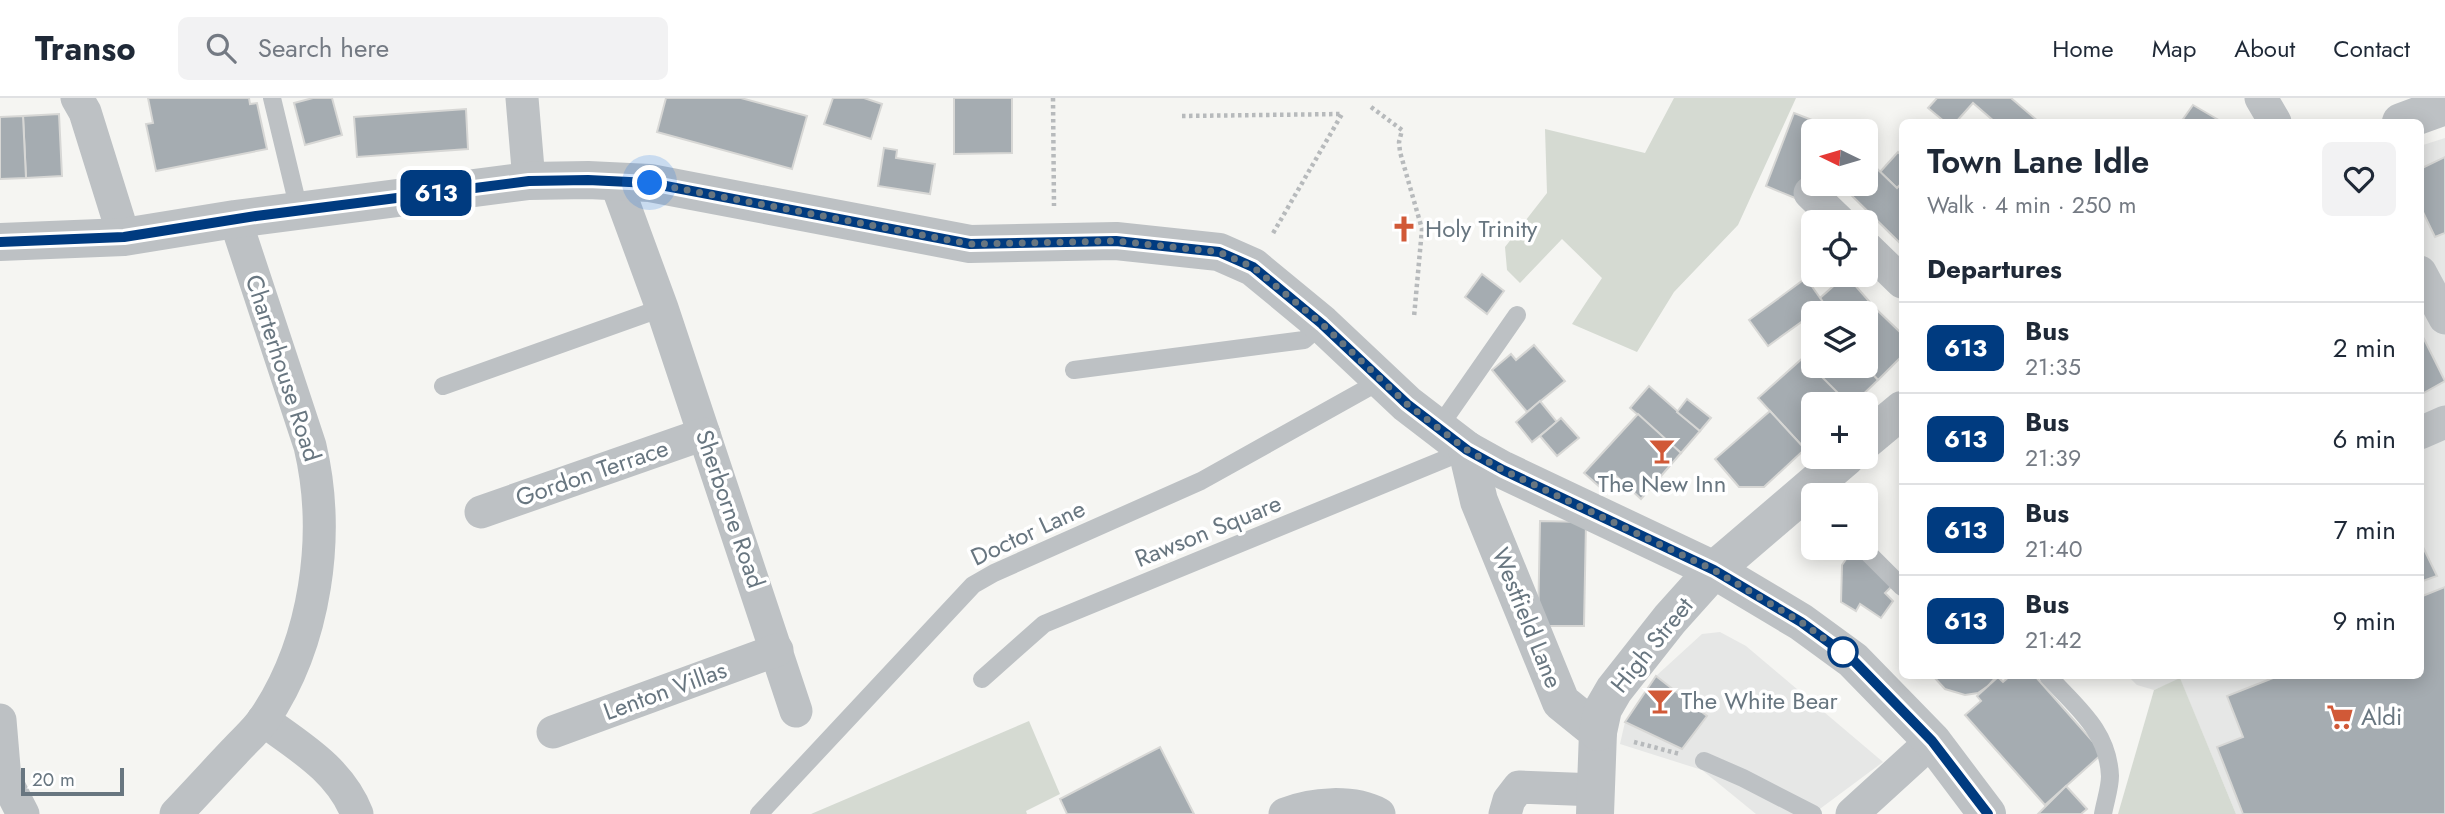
<!DOCTYPE html>
<html lang="en">
<head>
<meta charset="utf-8">
<style>
  body { margin:0; font-family:Jost,sans-serif; background:#f2f2f3; color:#1f2937; height:100vh; display:flex; flex-direction:column; font-size:26px; white-space:nowrap }
  * { box-sizing:border-box; margin:0 }
  p { font-size:23px; color:#747a83 }
  .icon { flex:none; width:38px; height:38px; fill:none; stroke:currentColor; stroke-width:2; stroke-linecap:round; stroke-linejoin:round }
  .map { position:relative; flex:1; overflow:hidden }
  .sheet { position:absolute; left:1899px; top:21px; width:525px; height:560px; display:flex; flex-direction:column; background:#fff; border-radius:10px; box-shadow:0 4px 18px #0003 }
  .sheet>* { flex:none }
  .badge { padding:0 14px; border-radius:10px; font-size:24px; line-height:46px }
  .needle { width:46px; rotate:275deg }
  .buttons { position:absolute; left:1801px; top:21px; display:grid; gap:14px }
  .buttons a { display:grid; place-items:center; width:77px; height:77px; border-radius:10px; background:#fff; box-shadow:0 4px 18px #0003; font-size:35px }
  .scale { position:absolute; left:21px; bottom:18px; width:103px; box-sizing:border-box; padding-left:7px; border:4px solid #687680; border-top:0; font-size:19px; line-height:24px; white-space:nowrap; color:#687680; -webkit-text-stroke:5px #fff; paint-order:stroke }
  .you { position:absolute; width:35px; height:35px; margin:-18px; border:5px solid #fff; border-radius:50%; background:#1a73e8; box-shadow:0 0 0 10px #1a73e833 }
  .map>.badge { position:absolute; translate:-50% -50%; box-shadow:0 0 0 4px #fff }
  h2 { padding:0 28px; font-size:26px; line-height:63px }
  .round { display:grid; place-items:center; flex:none; width:74px; height:74px; border-radius:10px; background:#f2f2f3 }
  .head { display:flex; align-items:center; justify-content:space-between; height:119px; padding:0 28px }
  h1 { font-size:33px; font-weight:600; line-height:52px }
  ul { padding:0; list-style:none }
  li { display:flex; align-items:center; gap:21px; height:91px; padding:0 28px; border-top:2px solid #e0e1e3 }
  li div { flex:1 }
  li b { display:block; font-size:26px }
  li em { font-style:normal }
  li .badge { min-width:77px; font-weight:700; text-align:center }
  header { display:flex; align-items:center; gap:42px; box-sizing:border-box; height:98px; padding:0 35px; background:#fff; border-bottom:2px solid #e0e1e3 }
  header strong { font-size:33px }
  nav { display:flex; gap:38px; margin-inline-start:auto; font-size:24px }
  .search { width:490px; height:63px; background:#f2f2f3; display:flex; align-items:center; gap:18px; box-sizing:border-box; padding:0 24px; border-radius:10px; color:#747a83; font-size:26px }
  .map>svg:first-child { display:block }
  .built { fill:#e6e7e6 }
  .green { fill:#d5dad2 }
  .building { fill:#a5acb1; stroke:#d7d7d5; stroke-width:2 }
  .lines { fill:none; stroke-linecap:round; stroke-linejoin:round }
  .path { stroke:#b7babc; stroke-width:4.5; stroke-dasharray:3.5 3.5; stroke-linecap:butt }
  .service { stroke:#bdc1c4; stroke-width:18 }
  .minor { stroke:#bdc1c4; stroke-width:33 }
  .tertiary { stroke:#bdc1c4; stroke-width:38 }
  .line-casing { stroke:#fff; stroke-width:16 }
  .line { stroke:#003b80; stroke-width:10 }
  .walk { stroke:#687680; stroke-width:7; stroke-dasharray:0 12.6 }
  .stop-dot { fill:#fff; stroke:#003b80; stroke-width:3.5 }
  .labels { text-anchor:middle; stroke-width:7; stroke-linejoin:round; paint-order:stroke }
  .poi-label { font-size:24px; fill:#687680; stroke:#fff; text-anchor:start }
  .street-label { font-size:24px; fill:#687680; stroke:#fff }
</style>
</head>
<body>
<header>
<strong>Transo</strong>
<div class="search"><svg class="icon" aria-label="search" viewBox="0 0 24 24"><circle cx="10" cy="10" r="6"/><path d="M15 15l6 6"/></svg>Search here</div>
<nav><a>Home</a><a>Map</a><a>About</a><a>Contact</a></nav>
</header>
<div class="map">
<svg width="2445" height="716" viewBox="0 0 2445 716">
  <rect width="100%" height="100%" fill="#f5f5f2"/>
  <g class="built">
    <path d="M2445,40V716H2236L2180,581L2154,592L2137,587L2128,578H2420V48Z"/>
    <path d="M1720,534L1746,548L1883,664L1813,716H1756L1702,672L1620,646L1625,624L1656,578L1702,536Z"/>
  </g>
  <g class="green">
    <path d="M1674,0H1796L1738,127L1674,194L1637,254L1572,226L1602,180L1562,141L1520,185L1507,172L1505,149L1547,95L1545,31L1645,55Z"/>
    <path d="M2180,580L2236,716H2118L2154,592Z"/>
    <path d="M1029,623L1060,696L1026,713L1027,716H811Z"/>
  </g>
  <g class="building">
    <path d="M148,0H249L250,6L257,5L267,51L156,73L146,26L153,25Z"/>
    <path d="M313,0H332L342,37L305,47L294,5Z"/>
    <path d="M666,0H741L807,18L792,71L657,34Z"/>
    <path d="M833,0H864L882,6L871,41L824,26Z"/>
    <path d="M954,0H1012V55L954,56Z"/>
    <path d="M1937,0H2011L2039,24H1995L1973,5L1956,24H1945L1928,10Z"/>
    <path d="M2193,7L2222,24H2181Z"/>
    <path d="M466,11L468,51L357,59L354,19Z"/>
    <path d="M1794,15L1825,27L1822,33H1813V56L1795,100L1766,88Z"/>
    <path d="M59,16L62,78L26,80L23,18Z"/>
    <path d="M23,18L26,80L0,81V19Z"/>
    <path d="M884,50L897,52L896,60L935,66L930,96L878,88Z"/>
    <path d="M1898,54L1902,58V85L1897,90L1880,74Z"/>
    <path d="M2445,59V135L2435,139L2420,108V71Z"/>
    <path d="M1866,60L1897,90L1902,85V147L1840,86H1866Z"/>
    <path d="M1482,176L1504,193L1487,216L1465,199Z"/>
    <path d="M1846,177L1875,210L1866,220V215H1819L1817,213L1825,207L1820,200Z"/>
    <path d="M1806,180L1825,207L1768,248L1749,222Z"/>
    <path d="M1875,210L1902,236V258L1878,282L1865,268L1866,220Z"/>
    <path d="M2420,233L2445,283L2420,297Z"/>
    <path d="M1534,247L1565,283L1527,314L1492,272L1511,256L1516,262Z"/>
    <path d="M1805,258L1849,306H1813V343L1805,351L1758,300Z"/>
    <path d="M1817,268H1865L1878,282L1853,306H1849L1814,271Z"/>
    <path d="M1649,288L1700,333L1681,355L1630,310Z"/>
    <path d="M1687,301L1711,320L1700,333L1677,314Z"/>
    <path d="M1540,303L1557,324L1532,344L1516,324Z"/>
    <path d="M1770,313L1805,351L1764,389H1739L1715,361Z"/>
    <path d="M1638,316L1681,355L1641,401L1614,376L1601,390L1584,375Z"/>
    <path d="M1561,320L1579,340L1557,358L1540,338Z"/>
    <path d="M1540,423L1586,424L1584,528H1538Z"/>
    <path d="M2420,443L2437,478L2420,484Z"/>
    <path d="M1853,451L1893,487L1885,495L1893,503L1881,520L1860,506L1856,513L1841,504L1842,467Z"/>
    <path d="M2445,489V716H2243L2217,649L2243,639L2227,598L2278,578H2420V499Z"/>
    <path d="M1656,578L1707,618L1682,651L1625,624Z"/>
    <path d="M1933,578H1997L1988,588L1978,595L1965,597L1945,591Z"/>
    <path d="M2010,578H2035L2103,655L2045,707L1965,617L1981,603L1977,598L1998,579L2003,584Z"/>
    <path d="M1160,649L1194,716H1067L1060,701Z"/>
    <path d="M2066,688L2087,711L2081,716H2038Z"/>
  </g>
  <g class="lines">
    <g class="path">
      <path d="M1053,0L1054,108"/>
      <path d="M1371,9L1402,32L1399,44L1400,54L1422,131L1414,219"/>
      <path d="M1182,18L1342,16L1272,137"/>
      <path d="M1634,644L1680,656"/>
    </g>
    <g class="service">
      <path d="M272,0L299,112"/>
      <path d="M1836,33L1838,31"/>
      <path d="M1074,272L1304,242L1322,226"/>
      <path d="M443,288L662,210"/>
      <path d="M1439,329L1517,217"/>
      <path d="M1863,450L1902,489"/>
      <path d="M2048,578C2076,609 2108,632 2110,678C2110,690 2105,704 2103,716"/>
      <path d="M982,581L1044,526L1467,352"/>
      <path d="M1704,663L1743,680L1813,716"/>
      <path d="M759,716L973,487L994,475L1201,383L1382,282"/>
    </g>
    <g class="minor">
      <path d="M77,0L85,14L124,139"/>
      <path d="M522,0L529,83"/>
      <path d="M2261,0L2275,24"/>
      <path d="M615,82L662,210L796,613"/>
      <path d="M1810,95L1840,124"/>
      <path d="M1866,149L1902,184"/>
      <path d="M2420,174L2445,220"/>
      <path d="M2420,335L2445,324"/>
      <path d="M481,414L704,336"/>
      <path d="M0,622L5,681L23,716"/>
      <path d="M263,622C300,649 340,672 357,716"/>
      <path d="M553,634L777,552"/>
      <path d="M176,716C196,695 215,674 235,653C244,643 256,633 264,621C316,544 331,437 310,348L235,121"/>
      <path d="M1285,716C1312,705 1353,702 1379,716"/>
      <path d="M1505,716L1509,702L1519,689L1597,692"/>
      <path d="M1852,716L1932,643"/>
    </g>
    <g class="tertiary">
      <path d="M2401,24L2445,8"/>
      <path d="M0,144L124,139L235,121L529,83L588,82L650,85L970,146L1116,143L1219,154L1253,169L1322,226L1407,306L1467,352L1503,372L1714,472L1801,524L1853,562L1932,643L1987,716"/>
      <path d="M1866,342L1902,312"/>
      <path d="M1467,352L1479,403L1561,604L1598,634L1595,716"/>
      <path d="M1598,634L1603,611L1614,592L1670,521L1714,472L1846,359"/>
    </g>
  </g>
  <g class="lines">
    <g class="line-casing">
      <path id="line" d="M0,144L124,139L256,118L529,83L588,82L650,85L970,146L1116,143L1219,154L1253,169L1322,226L1407,306L1467,352L1503,372L1714,472L1801,524L1853,562L1932,643L1988,716"/>
    </g>
    <use href="#line" class="line"/>
    <path class="walk" d="M650,85L970,146L1116,143L1219,154L1253,169L1322,226L1407,306L1467,352L1503,372L1714,472L1801,524L1843,554"/>
  </g>
  <defs>
    <g id="church-bare" transform="scale(2.1)"><path d="M-1.2-6h2.4v3.5h3.3v2.4h-3.3V6h-2.4V-.1h-3.3v-2.4h3.3Z" fill="#d15937" stroke="#fff" stroke-width="2.5" paint-order="stroke"/></g>
    <g id="bar-bare" transform="scale(2.1)"><path d="M-6-5H6L.8 .8V4.5H3.5V6h-7V4.5H-.8V.8Z" fill="#d15937" stroke="#fff" stroke-width="2.5" paint-order="stroke"/></g>
    <g id="supermarket-bare" transform="scale(2.1)"><path d="M-6-5.5h2.5l.6 2H6L4.5 2H-2.5L-4.4-4H-6ZM-1.5 3.2a1.3 1.3 0 1 0 .1 0ZM3 3.2a1.3 1.3 0 1 0 .1 0Z" fill="#d15937" stroke="#fff" stroke-width="2.5" paint-order="stroke"/></g>
  </defs>
  <g fill-rule="evenodd">
    <use href="#church-bare" x="1404" y="131"/>
    <use href="#bar-bare" x="1662" y="353"/>
    <use href="#bar-bare" x="1660" y="603"/>
    <use href="#supermarket-bare" x="2340" y="619"/>
  </g>
  <circle class="stop-dot" cx="1843" cy="554" r="14"/>
  <g class="labels">
    <g class="poi-label">
      <text x="1425" y="139">Holy Trinity</text>
      <text x="1662" y="394" text-anchor="middle">The New Inn</text>
      <text x="1681" y="611">The White Bear</text>
      <text x="2361" y="627">Aldi</text>
    </g>
    <g class="street-label">
      <text transform="translate(283 270) rotate(72)" y="8">Charterhouse Road</text>
      <text transform="translate(592 375) rotate(-19)" y="8">Gordon Terrace</text>
      <text transform="translate(730 411) rotate(71)" y="8">Sherborne Road</text>
      <text transform="translate(1208 433) rotate(-22)" y="8">Rawson Square</text>
      <text transform="translate(1028 435) rotate(-25)" y="8">Doctor Lane</text>
      <text transform="translate(1527 520) rotate(68)" y="8">Westfield Lane</text>
      <text transform="translate(1652 547) rotate(-51)" y="8">High Street</text>
      <text transform="translate(665 593) rotate(-20)" y="8">Lenton Villas</text>
    </g>
  </g>
</svg>
<div class="buttons">
<a><svg class="needle" viewBox="-14 -14 28 28"><path d="M0-13l5 13h-10z" fill="#e53935"/><path d="M0 13l5-13h-10z" fill="#747a83"/></svg></a>
<a><svg class="icon" aria-label="locate" viewBox="0 0 24 24"><circle cx="12" cy="12" r="6"/><path d="M12 2v4M12 18v4M2 12h4M18 12h4"/></svg></a>
<a><svg class="icon" aria-label="layers" viewBox="0 0 24 24"><path d="M12 4l9 5-9 5-9-5zM3 14l9 5 9-5"/></svg></a>
<a>+</a>
<a>−</a>
</div>
<div class="scale">20 m</div>
<div class="you" style="left:650px;top:85px"></div>
<b class="badge" style="left:436px;top:95px;background:#003b80;color:#fff">613</b>
<section class="sheet">
<div class="head"><div><h1>Town Lane Idle</h1><p>Walk · 4 min · 250 m</p></div><a class="round"><svg class="icon" aria-label="heart" viewBox="0 0 24 24"><path d="M12 20l-8-8c-3-5 5-10 8-4 3-6 11-1 8 4z"/></svg></a></div>
<h2>Departures</h2>
<ul>
<li><span class="badge" style="background:#003b80;color:#fff">613</span><div><b>Bus</b><p>21:35</p></div><em>2 min</em></li>
<li><span class="badge" style="background:#003b80;color:#fff">613</span><div><b>Bus</b><p>21:39</p></div><em>6 min</em></li>
<li><span class="badge" style="background:#003b80;color:#fff">613</span><div><b>Bus</b><p>21:40</p></div><em>7 min</em></li>
<li><span class="badge" style="background:#003b80;color:#fff">613</span><div><b>Bus</b><p>21:42</p></div><em>9 min</em></li>
</ul>
</section>
</div>
</body>
</html>
